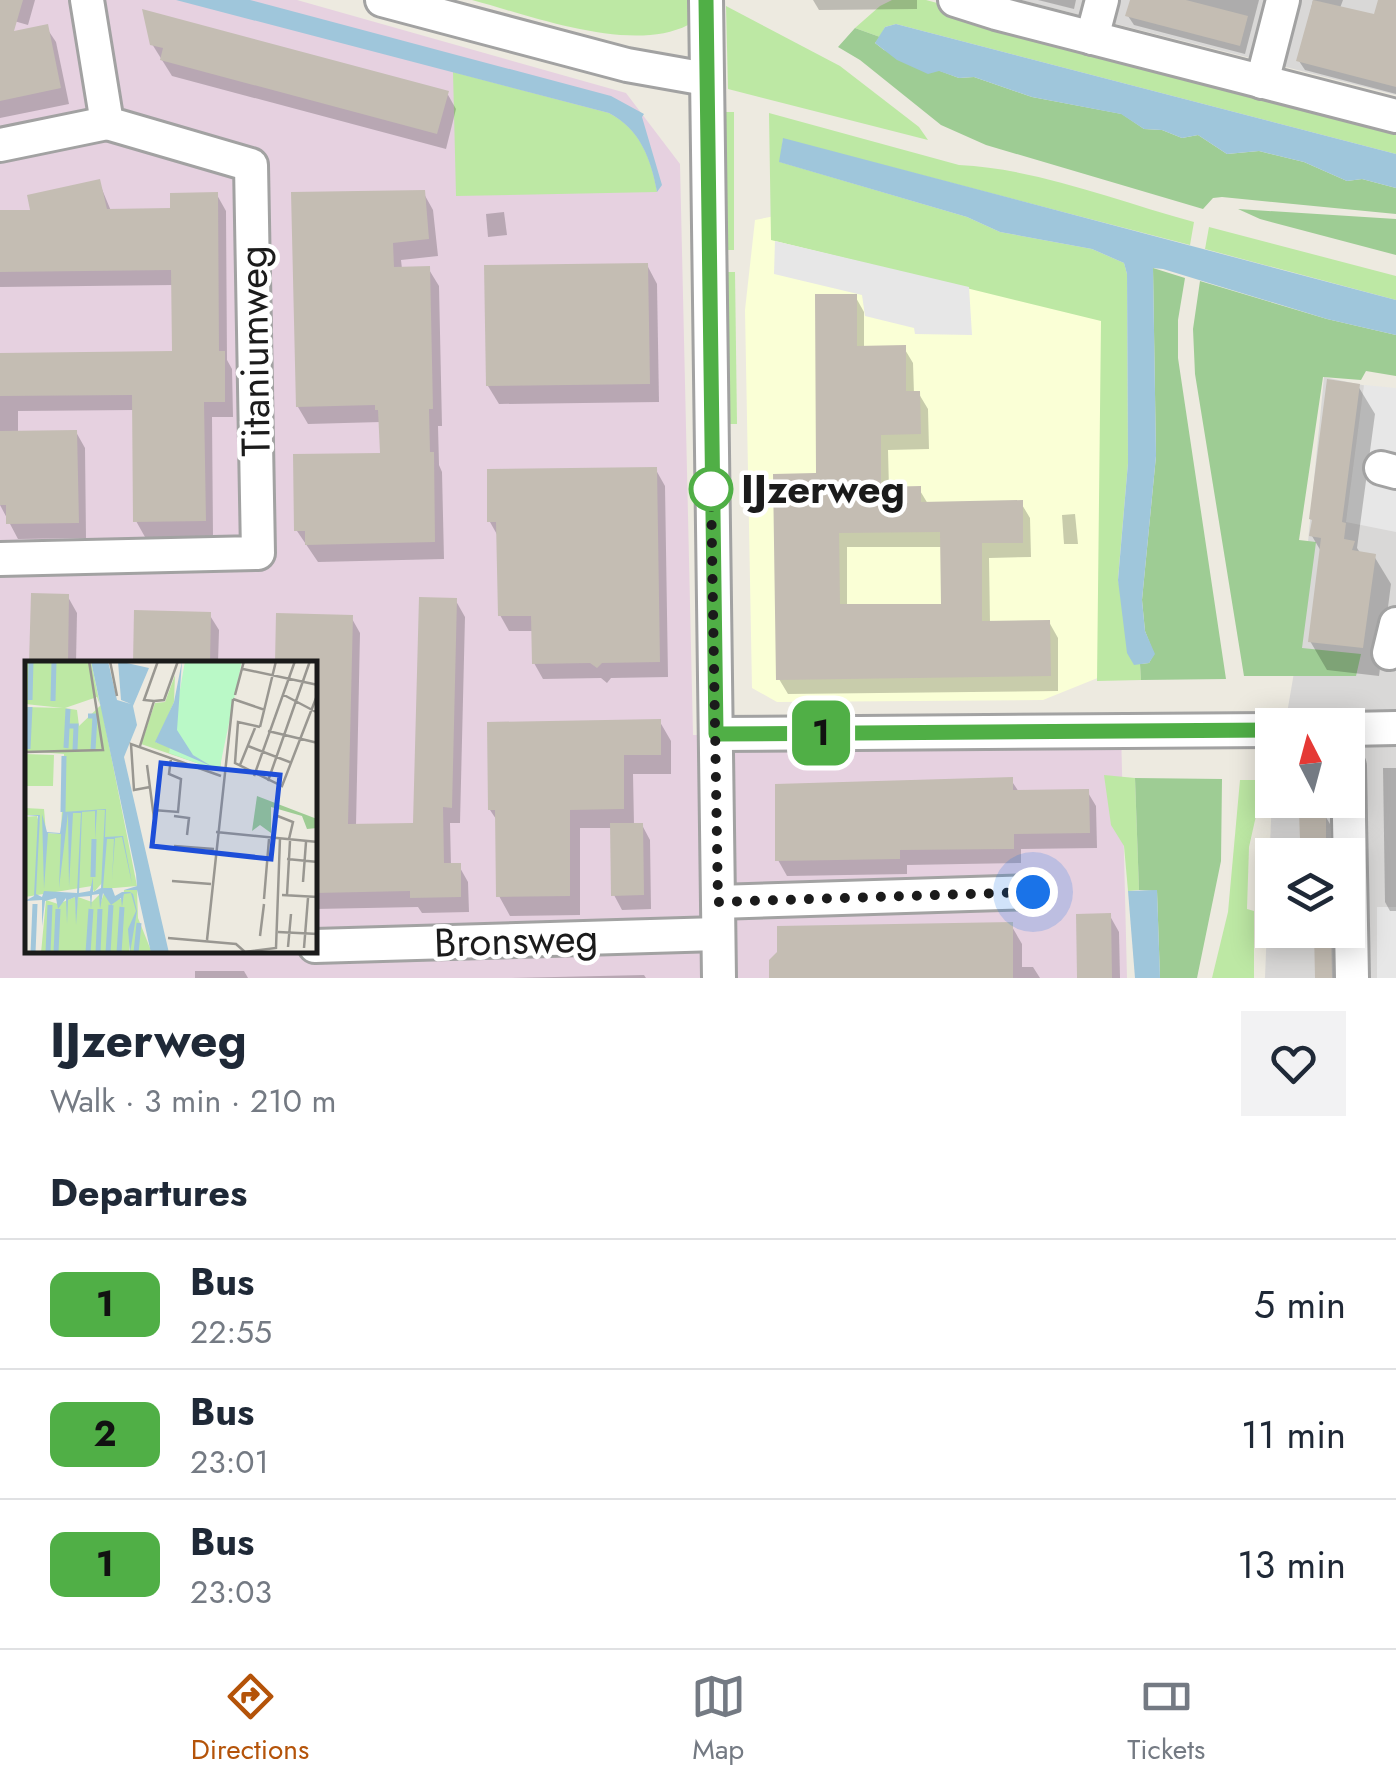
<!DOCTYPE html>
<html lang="en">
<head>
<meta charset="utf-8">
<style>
  body { margin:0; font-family:Jost,sans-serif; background:#f2f2f3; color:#1f2937; height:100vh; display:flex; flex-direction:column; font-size:38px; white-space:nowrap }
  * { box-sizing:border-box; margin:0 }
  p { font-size:32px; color:#747a83 }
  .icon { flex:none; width:55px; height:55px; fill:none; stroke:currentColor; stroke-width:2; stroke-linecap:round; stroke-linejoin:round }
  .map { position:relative; height:978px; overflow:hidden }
  .panel { display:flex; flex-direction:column; background:#fff; flex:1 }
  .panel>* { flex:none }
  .badge { padding:0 20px; border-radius:15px; font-size:35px; line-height:65px }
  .needle { width:65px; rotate:354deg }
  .buttons { position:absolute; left:1255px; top:708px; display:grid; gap:20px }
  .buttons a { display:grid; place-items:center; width:110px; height:110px; border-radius:0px; background:#fff; box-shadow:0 5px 25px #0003; font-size:50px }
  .you { position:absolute; width:50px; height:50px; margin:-25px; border:8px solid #fff; border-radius:50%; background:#1a73e8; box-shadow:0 0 0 15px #1a73e833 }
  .map>.badge { position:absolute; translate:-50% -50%; box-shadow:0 0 0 5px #fff }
  h2 { padding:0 50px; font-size:38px; line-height:90px }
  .round { display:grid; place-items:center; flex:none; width:105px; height:105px; border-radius:0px; background:#f2f2f3 }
  .overview { display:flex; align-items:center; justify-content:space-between; height:170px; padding:0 50px }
  h1 { font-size:48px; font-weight:700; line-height:75px }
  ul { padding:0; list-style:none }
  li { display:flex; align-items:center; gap:30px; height:130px; padding:0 50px; border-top:2px solid #e0e1e3 }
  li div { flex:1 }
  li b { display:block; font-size:38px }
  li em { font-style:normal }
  li .badge { min-width:110px; font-weight:700; text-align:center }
  .tab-bar { display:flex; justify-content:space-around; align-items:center; height:140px; border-top:2px solid #e0e1e3; background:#fff; font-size:28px; color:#747a83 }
  .tab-bar a { display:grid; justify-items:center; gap:5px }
  .tab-bar .on { color:#b45309 }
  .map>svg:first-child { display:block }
  .residential { fill:#d9d8d7; fill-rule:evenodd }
  .industrial { fill:#e6d1e0; fill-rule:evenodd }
  .education { fill:#faffd6 }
  .grass { fill:#bde8a4 }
  .forest { fill:#9ecc94 }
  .parking { fill:#e7e7e7 }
  .water { fill:#9fc6db }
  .shadow { fill:#0003; fill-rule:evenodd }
  .building { fill:#c4bdb3; fill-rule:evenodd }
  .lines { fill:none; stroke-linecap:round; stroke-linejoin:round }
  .minor-casing { stroke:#a2a2a2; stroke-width:38 }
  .minor { stroke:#fff; stroke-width:32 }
  .line-casing { stroke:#fff; stroke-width:22 }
  .line { stroke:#50af46; stroke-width:15 }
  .walk { stroke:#1b1b1b; stroke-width:10; stroke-dasharray:0 18 }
  .stop-dot { fill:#fff; stroke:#50af46; stroke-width:5 }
  .labels { text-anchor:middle; stroke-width:9; stroke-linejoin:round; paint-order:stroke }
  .street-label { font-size:40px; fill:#1b1b1b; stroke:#fff }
  .stop-label { font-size:40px; font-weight:bold; fill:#1b1b1b; stroke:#fff; text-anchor:start }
  .inset-river { fill:none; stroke:#9fc6db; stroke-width:5 }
  .inset-road { fill:none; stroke:#999791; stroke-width:2.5 }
  .view { fill:#1d4ed8; fill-opacity:0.15; stroke:#1d4ed8; stroke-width:5 }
  .inset-edge { fill:none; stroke:#1b1b1b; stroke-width:5 }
</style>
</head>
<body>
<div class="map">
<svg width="1396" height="978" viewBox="0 0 1396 978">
  <rect width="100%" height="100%" fill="#edeae0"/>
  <g class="residential">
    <path d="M1021,0H1396V95Z"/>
    <path d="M1324,377L1396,392V978H1265L1272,795V800H1348V725H1285L1297,655ZM1272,855H1348V930H1272Z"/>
  </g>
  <path class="industrial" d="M0,0H297L626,93L680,164L693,735L1121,730L1127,978H0ZM28,663H315V951H28Z"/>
  <path class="education" d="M785,214L1104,298L1105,675L1043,700L777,702L752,688L745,310L755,220Z"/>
  <g class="grass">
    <path d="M472,0H688V25C631,54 532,16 472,0Z"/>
    <path d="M892,0H926L1396,125V154L896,24L885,27L880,37L855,28L880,6Z"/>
    <path d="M726,6L840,66L919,127L928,140L728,89Z"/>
    <path d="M453,72L609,113C640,129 651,158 657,192L456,196Z"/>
    <path d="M720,112H734V250H721Z"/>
    <path d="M769,113L959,165C1039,169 1117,201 1194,222L1190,245L783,139L780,162L967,217L1000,232L1092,249L1124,263L1127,274L1128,463L1118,579L1134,664H1140L1141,680L1097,681L1101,321L771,240Z"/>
    <path d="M1209,227L1396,276V300L1205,249Z"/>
    <path d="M722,272H735L737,424H725Z"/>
    <path d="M1104,775L1135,778L1139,890L1128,891L1124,846L1111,825Z"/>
    <path d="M1240,780H1264L1249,847L1247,909L1254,911V978H1212L1228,912Z"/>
  </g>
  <g class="forest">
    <path d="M855,28L880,37L875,43L884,50L959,78L974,77L1032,97L1122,114L1144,129L1162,130L1182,138L1198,135L1227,154L1259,151L1304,162L1347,181L1362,179L1396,188V214L1222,197L1213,198L1203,209L986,145L941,125L860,60L838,47Z"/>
    <path d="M1238,209L1396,219V255L1260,219Z"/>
    <path d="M1153,268L1185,278L1178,320V358L1226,679L1141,680L1140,664L1149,663L1154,654L1145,631L1142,600L1156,456Z"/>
    <path d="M1200,281L1327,319L1396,335V376L1366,371L1361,380L1323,377L1299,540L1316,542L1302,648L1361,654L1356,676H1244L1195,374L1193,329Z"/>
    <path d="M1135,778L1222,779L1221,861L1197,978H1160L1157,891L1139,890Z"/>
  </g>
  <g class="parking">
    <path d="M775,241L969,287L972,335L915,334L914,328L865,316L862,295L774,274Z"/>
    <path d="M1364,385L1396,388V532L1346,522Z"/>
    <rect x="1377" y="907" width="19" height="71"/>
  </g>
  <g class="water">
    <path d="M176,0H250L611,96L644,114L642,117L662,185L657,192C651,159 640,129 609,113Z"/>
    <path d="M896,24L1396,154V188L1362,179L1347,181L1304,162L1259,151L1227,154L1198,135L1182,138L1162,130L1144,129L1121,114L1032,97L974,77L959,78L939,71L928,74L897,60L875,43L885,27Z"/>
    <path d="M783,138L1396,300V335L1327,319L1163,269L1153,268L1156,456L1142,600L1145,631L1155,654L1149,663L1134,665L1127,653L1118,580L1128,463L1127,274L1124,263L1092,249L1000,232L967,217L779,162Z"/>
    <path d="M1157,890L1160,978H1135L1128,891Z"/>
  </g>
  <g class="shadow">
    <path d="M0,0H35L28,25L0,17Z"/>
    <path d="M813,0H917V9L819,10Z"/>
    <path d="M1038,0H1076L1074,9Z"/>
    <path d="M1132,0H1259L1245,54L1134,25L1128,16Z"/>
    <path d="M1313,0H1343L1340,8L1375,17L1380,0H1396V94L1305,70L1299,61Z"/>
    <path d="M46,27L56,42L69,104L0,118V37Z"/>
    <path d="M152,44L447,93L456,109L446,149L172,76Z"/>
    <path d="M99,182L111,211H173L217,195L226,211L227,360L232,369L233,417H212L213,537H145L136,521L134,410L18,411V433L76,432L85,448L86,538L18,539L0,505V355L174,353V285L0,287V213L33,212Z"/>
    <path d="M423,192L433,210L438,256L401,260L402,269L428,268L439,286L442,426H438L439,465L442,472L444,559L318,562L297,531L382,456L381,422L308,424L298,407L293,194Z"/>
    <path d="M504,212L507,235L488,237L486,214Z"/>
    <path d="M647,265L657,284L659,402L499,404L488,386Z"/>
    <path d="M855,296L864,312V348H904L913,363L914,394H919L928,409L929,449L888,450L889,489H919L928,504L1021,503L1030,518L1031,557L989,558L990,623L1049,622L1058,638V691L788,694L779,679ZM847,547H943L944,606L847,607Z"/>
    <path d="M1358,386L1375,414L1357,548L1361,554L1374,556L1391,584L1379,676L1327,670L1310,641L1322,553L1312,536Z"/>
    <path d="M656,470L665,486L668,677L611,678L607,683L601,678L543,679L534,663V631H509L500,615L499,538L490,522Z"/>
    <path d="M1075,514L1078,544H1064L1062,515Z"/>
    <path d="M33,596L68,597L77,613L76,663H32Z"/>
    <path d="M456,601L465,617L460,823H450L451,866H459L468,882L469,912L422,913L418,907L315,909V663H278L279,616L351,617L360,633L356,826L416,825Z"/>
    <path d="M137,612L209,614L219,630L218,663H136Z"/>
    <path d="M660,722L671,741V774H633L634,825H642L650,840L651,909L622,910L614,895L613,828H580V915L510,916L499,896L498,822L490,810Z"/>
    <path d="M1383,768H1396V911H1390L1385,902Z"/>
    <path d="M1011,780L1019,792L1087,791L1096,806L1097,848L1021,849V863L907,865V874L787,876L778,860Z"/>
    <path d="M1324,814L1330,824L1331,849H1308L1302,839Z"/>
    <path d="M1079,916H1110L1119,932L1120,978H1080Z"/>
    <path d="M1011,925L1022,944V967H1033L1040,978L772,977Z"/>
    <path d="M1317,930H1335L1336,978H1317Z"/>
    <path d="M195,971H244L248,978H195Z"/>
    <path d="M644,975L646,978H511Z"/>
  </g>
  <g class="building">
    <path d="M0,0H23L14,31L48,24L61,88L0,101Z"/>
    <path d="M1130,0H1186L1248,16L1240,46L1125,16Z"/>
    <path d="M1313,0L1374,14L1378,0H1396V87L1296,61Z"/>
    <path d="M142,9L449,91L437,134L160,60L163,48L150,45Z"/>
    <path d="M100,179L107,209L170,208V193L218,192L219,351H225V402H204L206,521L133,522L132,395L0,396V353L172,351L171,270L0,272V210H30L27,195Z"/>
    <path d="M425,190L429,239L393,243L394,267L430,266L433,409H429L430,452H434L435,542L305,545V531H294L293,454L380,453L378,410H375V405L296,407L291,192Z"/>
    <path d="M648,263L650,384L486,386L484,265Z"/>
    <path d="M815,294H857V346L906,345V391H920L921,434L881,435V487L921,486V502L1023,500V543H982V621L1050,620L1051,676L776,680L773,474L816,473ZM940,532L941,604H840L839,533Z"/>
    <path d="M1327,379L1360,384L1342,522L1346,523L1344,539L1355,541L1352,550L1376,554L1363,648L1308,642L1321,538L1309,536L1312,520L1309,519Z"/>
    <path d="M77,430L79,523L6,524V505H0V431Z"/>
    <path d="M657,467L660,662L602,663L597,668L590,663L532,664L531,616H498L496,522H487V469Z"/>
    <path d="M31,593L69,594L68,663H29Z"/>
    <path d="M419,597L457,598L452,808L443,807L444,863H461V897L410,898V891L315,893V663H275L276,613L353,615L348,824L413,823Z"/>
    <path d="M134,610L211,612L210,663H133Z"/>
    <path d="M661,719V755H624V809L570,810V896L496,897L495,810H488L487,722Z"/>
    <path d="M1013,777V790L1089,789L1090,833L1014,834V849L900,850V859L775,861V784Z"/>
    <path d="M1299,812H1326V839L1300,840Z"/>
    <path d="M610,823H643L644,895L611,896Z"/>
    <path d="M1111,913L1112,978H1077L1076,914Z"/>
    <path d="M1013,922V978H769V960L777,952V926Z"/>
    <path d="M1314,930H1331L1332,978H1315Z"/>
  </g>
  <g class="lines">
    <g class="minor-casing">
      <g id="minor">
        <path d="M382,0L627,65L706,79"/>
        <path d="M706,0L719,978"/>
        <path d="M955,0L996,13L1396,116"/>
        <path d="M1092,38L1102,0"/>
        <path d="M1262,82L1283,0"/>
        <path d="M0,145L107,123"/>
        <path d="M1381,468L1396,472"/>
        <path d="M0,559L258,553L251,165L107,123L87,0"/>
        <path d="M1389,653L1396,624"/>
        <path d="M1348,729L1396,728"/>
        <path d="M716,734L1272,730"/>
        <path d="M1348,766L1352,978"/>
        <path d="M718,902L1033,892"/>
        <path d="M315,946L718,934"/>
      </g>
    </g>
    <use href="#minor" class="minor"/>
  </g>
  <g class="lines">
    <g class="line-casing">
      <path id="line" d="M706,0L716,734L1272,730"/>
    </g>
    <use href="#line" class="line"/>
    <path class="walk" d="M711,489L718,902L1033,892"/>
  </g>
  <circle class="stop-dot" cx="711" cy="489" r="20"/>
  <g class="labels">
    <g class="street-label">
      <text transform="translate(254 351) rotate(-91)" y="14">Titaniumweg</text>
      <text transform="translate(516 940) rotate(-2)" y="14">Bronsweg</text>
    </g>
    <g class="stop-label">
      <text x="741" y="503">IJzerweg</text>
    </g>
  </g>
  <g transform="translate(25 661)">
    <rect width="292" height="292" fill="#edeae0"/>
    <path d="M0,0H66L75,44L72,36L40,47L52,49L54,65L76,44L112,225L78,228L77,222L69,231L67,225L0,236V156L12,155L14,162L15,154H0V93L29,94L28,125H1L0,147L19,148L21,172L36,173L39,93L0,90V46L38,47L0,43ZM150,14L149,41L131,82L203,29L195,110L116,83L130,42L140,41ZM99,229H112L113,257L127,292H105V279L104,292H16L21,239L33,243L50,236L51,251L53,236L67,241L75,233L76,241L79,232L98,239Z" fill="#bde8a4"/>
    <path d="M232,135L292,158V167L282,168L277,155L246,146V172L235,164L227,170Z" fill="#9ecc94"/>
    <path d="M160,0H217L194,110L144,92Z" fill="#baf9c7"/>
    <path d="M66,0H83L92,39L106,43L96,39L93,0L124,7L108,45L112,64L99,96L144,292H126L112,229H99L112,225L111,213ZM157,0L152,69L168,94L188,106L130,81L149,41ZM81,148L80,176L98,175L105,211L107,223L97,176L90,177L87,219L89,178H82L78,227H87L90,235L97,231H105L108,233L112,250L105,292L103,268L111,250L106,232L99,233L97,246L96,237L86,244L78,232L75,248L74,233L67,234L66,248L65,235L53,236L51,264L50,236L43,239L42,263L41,237L33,248L31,237L20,240L17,265V239L0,240L9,235L13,155L0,154H15L11,233L17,236L19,230L52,232L56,152H48L44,226L43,152L34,227L36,173L23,172L19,228L17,153L22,171L35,172L38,151ZM72,149H80L76,227L68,231V216L65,230L54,232L57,151L70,150V178Z" fill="#9fc6db" fill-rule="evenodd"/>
    <path class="inset-river" d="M5,39L6,0M28,40L29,0M63,55H70L68,89M43,65H51L50,89M41,87L43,48M3,88L5,46M38,151L39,95M68,216L69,178M8,292L10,243M23,292L25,244M31,292L33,248M63,292L66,248M73,292L75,248M83,292L86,244M94,292L97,246M111,292L114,262"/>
    <path class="inset-road" d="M85,0L92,35M218,8L293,24M257,33L293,52M210,34L219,0M208,38L240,49M129,40L139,39L153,0M129,40L119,39L133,0M235,66L213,61L210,102L257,125L293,32M235,66L251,0M243,70L293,82M115,85L129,40M223,85L267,102M0,91L78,89L64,0M122,104L129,157M215,104L230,67M229,115L270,0M243,120L285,0M125,126L109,129L106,83L196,115M128,149L153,151L156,118L144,113L146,97M250,154L268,161L264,178M149,155L164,157L162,174M191,171L293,181M149,185L189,188M262,198L293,201M147,220L186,223M278,221L281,181M257,234L293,236M262,234L265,180M239,238L244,178M253,271L293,273M235,275L239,243M143,277L211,283L220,291M182,279L208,38M263,286L266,253M279,287L283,237M220,291L251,287L255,177"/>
    <path class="view" d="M136,102L255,114L246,198L127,185Z"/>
    <rect width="292" height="292" class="inset-edge"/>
  </g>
</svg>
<div class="buttons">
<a><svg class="needle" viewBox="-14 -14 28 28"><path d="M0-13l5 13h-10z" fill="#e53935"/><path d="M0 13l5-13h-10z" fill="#747a83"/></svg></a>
<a><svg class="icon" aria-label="layers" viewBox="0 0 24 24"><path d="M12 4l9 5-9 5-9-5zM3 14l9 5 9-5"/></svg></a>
</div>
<div class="you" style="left:1033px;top:892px"></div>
<b class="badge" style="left:821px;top:733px;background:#50af46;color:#111">1</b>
</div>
<section class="panel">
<div class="overview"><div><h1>IJzerweg</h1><p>Walk · 3 min · 210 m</p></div><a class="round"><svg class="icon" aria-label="heart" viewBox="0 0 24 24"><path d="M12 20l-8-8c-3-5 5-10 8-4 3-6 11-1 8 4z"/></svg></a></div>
<h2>Departures</h2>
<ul>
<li><span class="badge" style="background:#50af46;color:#111">1</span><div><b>Bus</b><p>22:55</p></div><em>5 min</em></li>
<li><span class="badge" style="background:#50af46;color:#111">2</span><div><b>Bus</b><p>23:01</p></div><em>11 min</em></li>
<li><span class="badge" style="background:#50af46;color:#111">1</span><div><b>Bus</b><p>23:03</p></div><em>13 min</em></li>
</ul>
</section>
<nav class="tab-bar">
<a class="on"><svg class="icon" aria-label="directions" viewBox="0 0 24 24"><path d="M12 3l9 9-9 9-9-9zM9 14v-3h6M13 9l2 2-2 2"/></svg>Directions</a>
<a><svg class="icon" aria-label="map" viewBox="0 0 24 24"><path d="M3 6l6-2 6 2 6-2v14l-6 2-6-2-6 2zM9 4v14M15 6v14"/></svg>Map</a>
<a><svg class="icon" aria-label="tickets" viewBox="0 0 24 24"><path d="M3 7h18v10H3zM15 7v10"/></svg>Tickets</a>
</nav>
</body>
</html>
